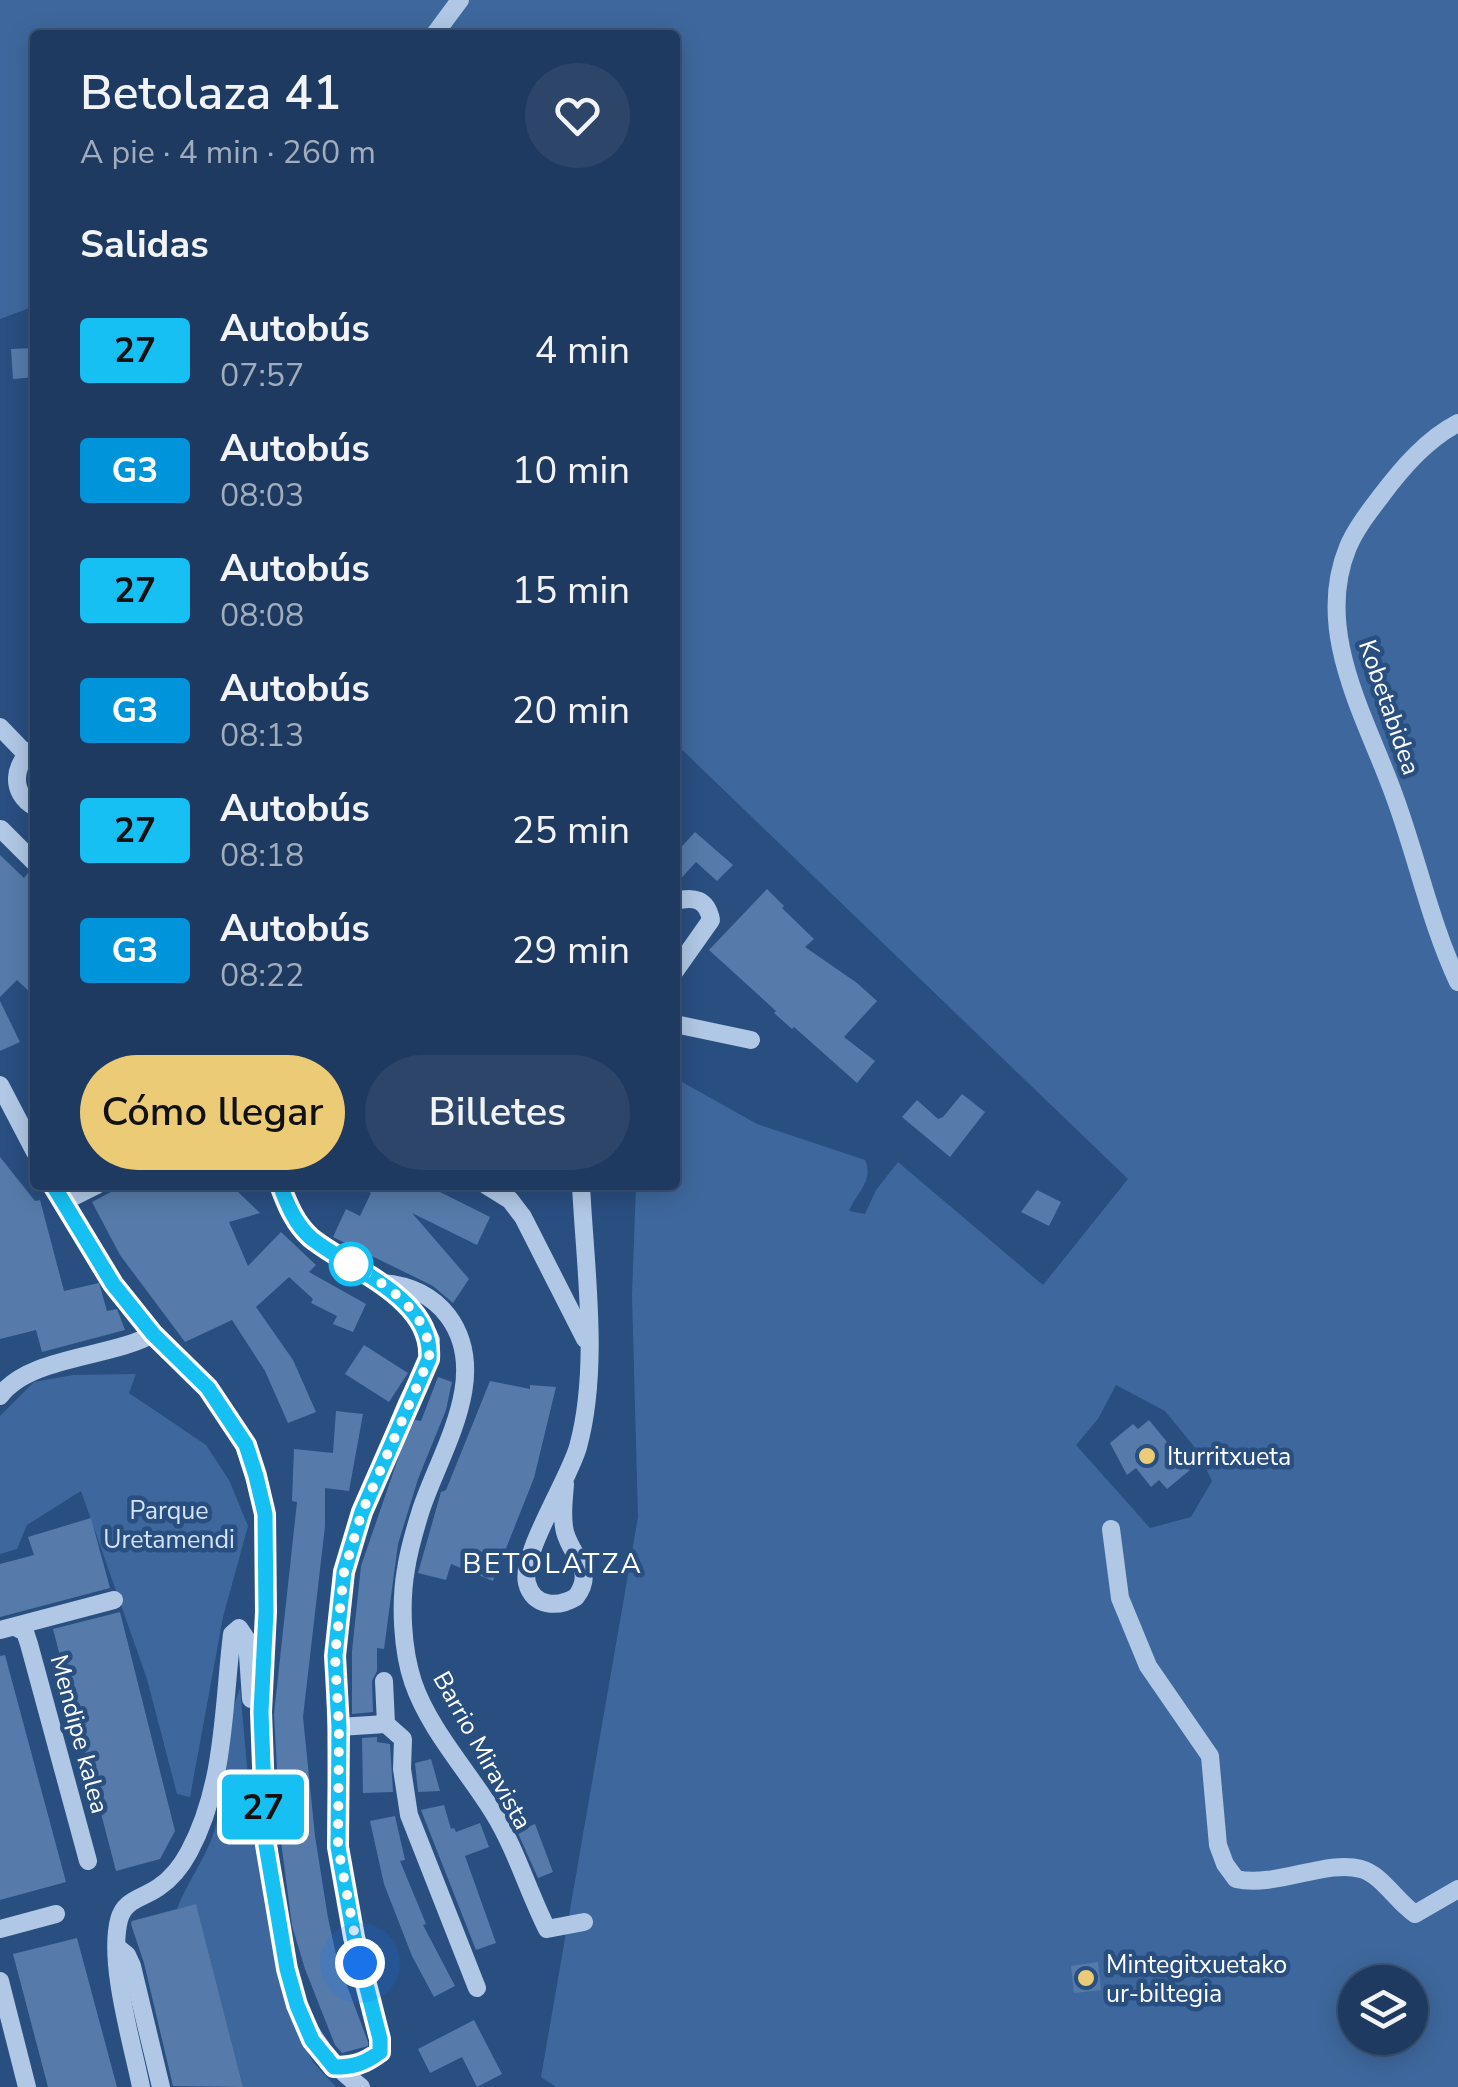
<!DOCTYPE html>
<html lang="es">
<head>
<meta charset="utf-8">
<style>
  body { margin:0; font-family:"Nunito Sans",sans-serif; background:#2c4569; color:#f1f3f6; height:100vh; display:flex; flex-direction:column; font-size:38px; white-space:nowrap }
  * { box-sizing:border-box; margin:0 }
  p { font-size:32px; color:#a1adbd }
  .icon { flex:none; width:55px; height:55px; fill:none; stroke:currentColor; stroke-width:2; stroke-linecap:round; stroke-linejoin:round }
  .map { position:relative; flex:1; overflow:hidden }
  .sheet { position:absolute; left:30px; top:30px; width:650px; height:1160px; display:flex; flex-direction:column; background:#1f3a60; border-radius:10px; box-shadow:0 5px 25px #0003,0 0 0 2px #3c5475 }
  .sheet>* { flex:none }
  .badge { padding:0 20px; border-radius:8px; font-size:35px; line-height:65px }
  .tools { position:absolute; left:1338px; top:1965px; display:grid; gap:20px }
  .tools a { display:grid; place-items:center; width:90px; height:90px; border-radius:50%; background:#1f3a60; box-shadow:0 5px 25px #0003,0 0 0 2px #3c5475; font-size:50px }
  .you { position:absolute; width:50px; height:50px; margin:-25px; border:8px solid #fff; border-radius:50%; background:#1a73e8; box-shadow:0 0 0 15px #1a73e833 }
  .map>.badge { position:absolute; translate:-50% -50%; box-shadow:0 0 0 5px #fff }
  h2 { padding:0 50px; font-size:38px; line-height:90px }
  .round { display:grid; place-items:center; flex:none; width:105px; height:105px; border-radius:52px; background:#2c4569 }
  .summary { display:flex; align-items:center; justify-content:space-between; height:170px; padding:0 50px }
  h1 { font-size:48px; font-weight:600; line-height:75px }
  .button { display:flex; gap:20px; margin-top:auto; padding:20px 50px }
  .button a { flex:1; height:115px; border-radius:60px; background:#eccb77; color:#111; font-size:40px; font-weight:600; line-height:115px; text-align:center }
  .button a+a { background:#2c4569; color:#f1f3f6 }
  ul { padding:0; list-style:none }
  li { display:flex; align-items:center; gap:30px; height:120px; padding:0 50px }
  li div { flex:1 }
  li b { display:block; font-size:38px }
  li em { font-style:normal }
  li .badge { min-width:110px; font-weight:700; text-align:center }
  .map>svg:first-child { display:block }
  .green { fill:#3e689d; fill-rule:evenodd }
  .building { fill:#567baa }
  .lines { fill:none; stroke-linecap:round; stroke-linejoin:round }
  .minor { stroke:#b0c8e5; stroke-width:18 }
  .line-casing { stroke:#fff; stroke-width:22 }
  .line { stroke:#16c0f3; stroke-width:15 }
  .walk { stroke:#fff; stroke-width:10; stroke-dasharray:0 18 }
  .stop-dot { fill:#fff; stroke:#16c0f3; stroke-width:5 }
  .poi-dot { fill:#eccb77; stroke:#294e80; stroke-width:4 }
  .labels { text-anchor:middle; stroke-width:9; stroke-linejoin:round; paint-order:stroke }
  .street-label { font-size:25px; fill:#fff; stroke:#294e80 }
  .poi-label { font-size:25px; fill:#fff; stroke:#294e80; text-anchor:start }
  .park-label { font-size:25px; fill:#d3e2f4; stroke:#294e80 }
  .neighbourhood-label { font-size:28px; letter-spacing:2.5px; fill:#fff; stroke:#294e80 }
</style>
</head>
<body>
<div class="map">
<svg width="1458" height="2087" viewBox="0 0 1458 2087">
  <rect width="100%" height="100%" fill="#294e80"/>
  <g class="green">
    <path d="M0,0H1458V2087H556L541,2077L638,1517L632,1295L636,1185H675V1078L757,1124L865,1160C874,1181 857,1192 849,1211L865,1214L876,1190L898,1162L1043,1285L1128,1179L675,743V35H35V306L0,319ZM1116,1385L1165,1411L1197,1450L1212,1481L1191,1517L1150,1528L1076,1445L1098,1419ZM1355,1982H1410V2038H1355Z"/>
    <path d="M136,1374L129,1393L206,1445L229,1480L248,1526L223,1617L190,1797L177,1794L147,1679L81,1491L27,1525L17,1549L0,1554V1416L34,1382L73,1375Z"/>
    <path d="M240,1688L250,1799L282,1983L298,2035L313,2062L336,2087H243L196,1905L177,1909C188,1880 208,1856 216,1825C227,1783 225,1725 240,1688Z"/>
  </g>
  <g class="building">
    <path d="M35,348V377L13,379L11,349Z"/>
    <path d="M695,832L733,865L717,881L696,862L675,885V854Z"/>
    <path d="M0,855L24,878L28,873L35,875V997L17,980L0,997Z"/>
    <path d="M767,889L784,906L782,908L814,939L805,947L857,983L877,1001L844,1037L875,1061L857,1083L794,1027L792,1029L774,1013L776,1011L709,950Z"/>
    <path d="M0,1001L20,1042L0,1051Z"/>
    <path d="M962,1094L985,1112L950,1157L902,1117L917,1100L938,1119L943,1117Z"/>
    <path d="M0,1157L35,1201L40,1200L64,1291L99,1283L107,1311L117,1309L125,1330L42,1352L36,1330L0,1339Z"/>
    <path d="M124,1185H231L260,1213L229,1222L248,1266L281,1232L316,1265L309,1272L366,1304L353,1332L333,1324L337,1316L311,1303L313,1299L289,1277L256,1307L293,1360L316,1412L288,1423L265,1371L232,1320L185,1342L120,1255L92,1202Z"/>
    <path d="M355,1185H426L490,1217L477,1245L412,1213L469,1279L453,1303L433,1286L333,1237L346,1209L360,1216L371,1193Z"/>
    <path d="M1037,1190L1061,1202L1049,1226L1021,1212Z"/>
    <path d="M364,1345L408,1373L389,1402L345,1374Z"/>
    <path d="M438,1377L452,1382L451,1386L446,1410L418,1479L398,1544L384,1649L377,1648V1671L372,1681L373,1712L352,1714V1651L361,1566L402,1447L415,1420L421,1421Z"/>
    <path d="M490,1381L530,1389V1385L556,1387L534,1478L493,1581L451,1564L446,1580L418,1573L441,1492L446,1490Z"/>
    <path d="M336,1411L363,1414L349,1491L325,1488V1526L303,1717L315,1836L328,1918L337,1959L368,2042V2046L342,2053L335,2045L305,1969L292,1926L281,1841L274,1714L297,1502L292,1501L294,1449L333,1453Z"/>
    <path d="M1149,1420L1190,1470L1167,1489L1159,1480L1151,1487L1136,1468L1127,1475L1110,1443L1133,1424L1138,1429Z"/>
    <path d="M91,1518L110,1588L0,1617V1564L34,1555L28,1537Z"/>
    <path d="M120,1612L175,1831L160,1859L116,1871L53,1629Z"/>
    <path d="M5,1655L66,1882L0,1900V1656Z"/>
    <path d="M377,1737V1742L390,1744L393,1792L363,1793L362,1738Z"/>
    <path d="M431,1759L440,1791L418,1792L415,1763Z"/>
    <path d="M444,1805L451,1829L454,1828L456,1832L480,1823L489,1847L465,1856L496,1943L476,1950L421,1810Z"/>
    <path d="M395,1816L405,1860L400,1861L426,1924L423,1925L455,1986L434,1997L412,1956L384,1884L370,1821Z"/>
    <path d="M535,1824L553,1872L538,1878L517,1831Z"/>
    <path d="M196,1904L243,2087L173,2086L144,1963L131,1924L132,1921Z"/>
    <path d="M77,1938L117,2087H48L13,1954Z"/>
    <path d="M1098,1962L1101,1990L1074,1993L1071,1966Z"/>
    <path d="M474,2020L502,2074L477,2087L462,2057L430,2073L418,2049Z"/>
  </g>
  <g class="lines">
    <g class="minor">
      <path d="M434,35L460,0"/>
      <path d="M1458,423C1427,439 1402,468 1381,496C1369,512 1356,528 1348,547C1313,631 1366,717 1394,795C1417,857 1430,922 1458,982"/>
      <path d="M0,727L26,754"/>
      <path d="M35,748C13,763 9,793 35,807"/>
      <path d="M1,829L35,863"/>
      <path d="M675,901C694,896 707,899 711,920L675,971"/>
      <path d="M675,1024L751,1040"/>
      <path d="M0,1085L35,1152"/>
      <path d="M53,1185C82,1237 112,1284 149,1329C167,1351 190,1367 208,1388C230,1415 249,1447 258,1481C276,1556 261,1637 261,1714C261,1786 267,1854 279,1924C291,1994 302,2043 361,2087"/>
      <path d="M280,1185L288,1209L309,1236L382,1283L422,1322L431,1340L429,1359L407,1403L362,1512L344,1572L335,1655L338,1847L354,1937L380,2039V2052L366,2063L334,2067"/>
      <path d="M486,1185L510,1200L523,1217L585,1339"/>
      <path d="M63,1202L97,1185"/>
      <path d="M382,1283C409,1285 431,1294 448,1316C492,1375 440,1452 421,1510C415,1529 409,1549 406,1569C400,1603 402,1649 413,1682C429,1729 467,1770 493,1812C515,1847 528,1891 547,1929L584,1922"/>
      <path d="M0,1396C29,1356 111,1358 153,1334"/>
      <path d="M565,1484C564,1500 561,1516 565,1532C572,1558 596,1570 576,1597C558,1608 533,1607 527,1583C520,1555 569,1479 578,1447C600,1367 585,1268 581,1185"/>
      <path d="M1111,1529L1120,1598L1148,1666L1210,1756L1218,1845L1225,1864L1236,1879C1276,1888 1327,1859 1361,1869C1381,1874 1397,1902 1415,1914L1458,1889"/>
      <path d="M15,1627L25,1632L29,1644L88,1861"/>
      <path d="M0,1630L114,1600"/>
      <path d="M384,1681L386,1724L403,1739L402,1769L409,1815L477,1988"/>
      <path d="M339,1727L386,1724"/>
      <path d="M0,1929L56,1914"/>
      <path d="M117,1947L127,1955L132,1966L161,2087"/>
      <path d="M0,1981L27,2087"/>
      <path d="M141,2087C132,2042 108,1963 119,1920C124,1899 144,1898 159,1887C171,1879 182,1865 189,1852C225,1785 223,1708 232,1634L239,1628L247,1640L251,1699"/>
    </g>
  </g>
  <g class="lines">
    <g class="line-casing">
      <path id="line" d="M53,1185L113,1284L153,1334L208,1388L246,1445L256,1476L265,1514L266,1612L261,1712L266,1845L287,1969L297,2005L312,2040L334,2067C353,2067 364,2064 380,2052V2039L354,1937L338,1847L339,1727L335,1656L344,1572L362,1512L429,1359C434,1298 351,1270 311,1238C295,1224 287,1204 280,1185"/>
    </g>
    <use href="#line" class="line"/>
    <path class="walk" d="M351,1264C386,1284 433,1315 429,1359L362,1512L344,1572L335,1656L339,1727L338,1847L360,1963"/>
  </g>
  <circle class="stop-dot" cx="351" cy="1264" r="20"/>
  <g class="poi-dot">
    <circle cx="1147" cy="1456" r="10"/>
    <circle cx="1086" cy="1978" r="10"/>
  </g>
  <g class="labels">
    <g class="street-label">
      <text transform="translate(1390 707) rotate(71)" y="9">Kobetabidea</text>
      <text transform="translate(80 1734) rotate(75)" y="9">Mendipe kalea</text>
      <text transform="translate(483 1750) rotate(61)" y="9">Barrio Miravista</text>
    </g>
    <g class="poi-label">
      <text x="1167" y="1465">Iturritxueta</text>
      <text x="1106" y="1973">Mintegitxuetako<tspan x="1106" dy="29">ur-biltegia</tspan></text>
    </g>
    <g class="park-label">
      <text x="169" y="1519">Parque<tspan x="169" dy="29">Uretamendi</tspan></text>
    </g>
    <g class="neighbourhood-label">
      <text x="553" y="1573">BETOLATZA</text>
    </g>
  </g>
</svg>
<div class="tools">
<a><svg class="icon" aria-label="layers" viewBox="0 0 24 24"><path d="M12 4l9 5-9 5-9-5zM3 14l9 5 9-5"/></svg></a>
</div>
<div class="you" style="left:360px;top:1963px"></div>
<b class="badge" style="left:263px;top:1807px;background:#16c0f3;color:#111">27</b>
<section class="sheet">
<div class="summary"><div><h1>Betolaza 41</h1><p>A pie · 4 min · 260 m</p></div><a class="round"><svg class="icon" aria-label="heart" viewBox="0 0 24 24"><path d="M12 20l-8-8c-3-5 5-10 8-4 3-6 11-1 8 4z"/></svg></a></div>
<h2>Salidas</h2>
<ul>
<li><span class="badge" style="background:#16c0f3;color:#111">27</span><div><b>Autobús</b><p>07:57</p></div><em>4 min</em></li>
<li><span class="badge" style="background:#0095da;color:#fff">G3</span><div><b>Autobús</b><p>08:03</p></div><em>10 min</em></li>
<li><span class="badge" style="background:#16c0f3;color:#111">27</span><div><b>Autobús</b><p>08:08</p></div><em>15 min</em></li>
<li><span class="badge" style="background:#0095da;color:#fff">G3</span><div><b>Autobús</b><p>08:13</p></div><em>20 min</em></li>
<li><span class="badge" style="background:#16c0f3;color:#111">27</span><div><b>Autobús</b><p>08:18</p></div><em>25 min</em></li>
<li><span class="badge" style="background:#0095da;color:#fff">G3</span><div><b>Autobús</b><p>08:22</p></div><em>29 min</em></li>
</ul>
<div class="button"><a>Cómo llegar</a><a>Billetes</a></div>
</section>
</div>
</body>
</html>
